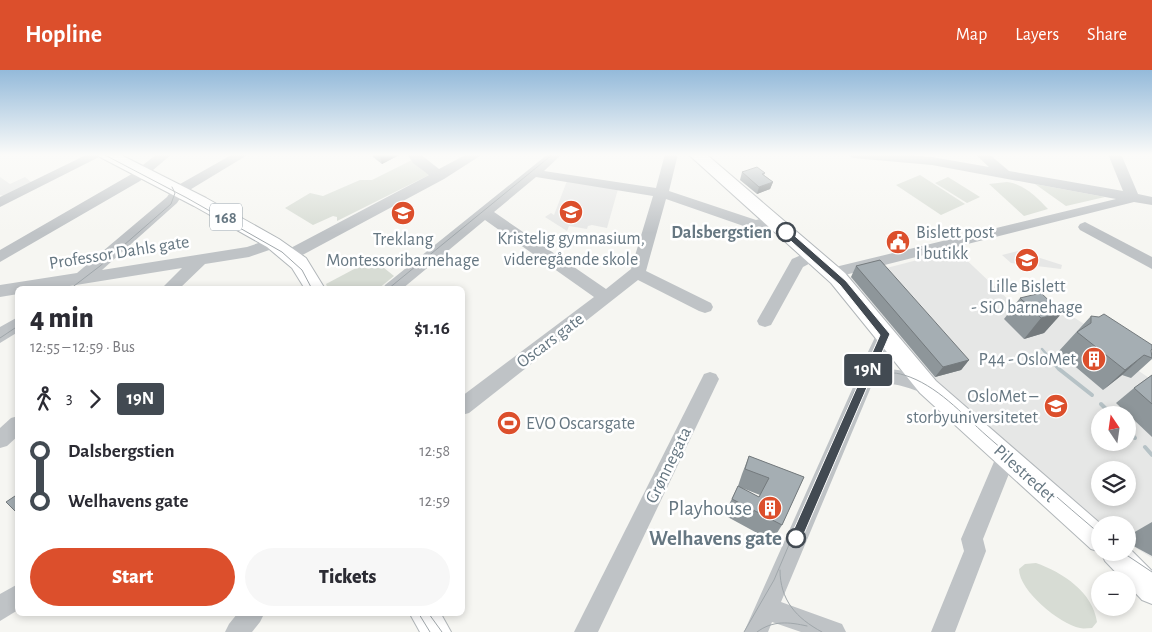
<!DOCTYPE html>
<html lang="en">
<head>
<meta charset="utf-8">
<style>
  body { margin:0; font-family:"Alegreya Sans",sans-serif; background:#f7f7f7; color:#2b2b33; height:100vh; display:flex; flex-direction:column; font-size:19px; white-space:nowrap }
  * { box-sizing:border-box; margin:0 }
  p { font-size:16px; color:#7c7c81 }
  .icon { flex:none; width:28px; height:28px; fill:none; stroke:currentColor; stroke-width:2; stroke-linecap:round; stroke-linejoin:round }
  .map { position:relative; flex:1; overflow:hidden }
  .panel { position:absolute; left:15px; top:216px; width:450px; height:330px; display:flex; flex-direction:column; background:#fff; border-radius:8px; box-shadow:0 2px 8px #0003 }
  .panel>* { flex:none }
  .badge { padding:0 10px; border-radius:4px; font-size:18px; line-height:32px }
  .needle { width:32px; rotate:347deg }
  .fabs { position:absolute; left:1091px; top:336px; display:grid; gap:10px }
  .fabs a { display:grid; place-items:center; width:45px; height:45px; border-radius:50%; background:#fff; box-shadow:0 2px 8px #0003; font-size:25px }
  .map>.badge { position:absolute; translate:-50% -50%; box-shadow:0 0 0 2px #fff }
  .legs { display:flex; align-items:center; gap:8px; height:55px; padding:0 15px; font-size:16px }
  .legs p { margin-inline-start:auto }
  .overview { display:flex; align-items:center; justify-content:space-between; height:85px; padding:0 15px }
  h1 { font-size:28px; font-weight:800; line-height:38px }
  .action { display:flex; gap:10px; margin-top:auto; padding:10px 15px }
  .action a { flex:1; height:58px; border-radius:30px; background:#dc4f2c; color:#fff; font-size:20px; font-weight:800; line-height:58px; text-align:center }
  .action a+a { background:#f7f7f7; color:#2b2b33 }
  ul { padding:0 15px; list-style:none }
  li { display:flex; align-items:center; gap:18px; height:50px; font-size:19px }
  li i { display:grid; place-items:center; width:8px; height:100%; margin:0 6px; background:currentColor }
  li i::after { content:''; width:12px; height:12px; margin:-6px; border:4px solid; border-radius:50%; background:#fff }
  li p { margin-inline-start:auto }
  li:first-child i { background:linear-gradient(#0000 50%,currentColor 0) }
  li:last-child i { background:linear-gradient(currentColor 50%,#0000 0) }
  header { display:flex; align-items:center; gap:30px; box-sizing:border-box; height:70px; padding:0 25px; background:#dc4f2c; color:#fff }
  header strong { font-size:24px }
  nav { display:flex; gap:28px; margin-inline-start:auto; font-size:18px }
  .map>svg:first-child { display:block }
  .built { fill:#e6e7e6; fill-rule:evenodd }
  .green { fill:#d7dcd4 }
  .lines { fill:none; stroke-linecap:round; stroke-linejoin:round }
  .stream-far1 { stroke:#b6c2c6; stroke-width:2.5 }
  .stream { stroke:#b6c2c6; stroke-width:4 }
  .major-casing { stroke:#b2b7ba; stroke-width:2 }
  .minor { fill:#bfc3c6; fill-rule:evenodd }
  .major { fill:#fff; fill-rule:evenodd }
  .tram { stroke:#a0a7ab; stroke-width:1 }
  .wall { fill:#8e969a; fill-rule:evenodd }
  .shaded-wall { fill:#747a7d }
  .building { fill:#a5aeb3; stroke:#747a7d }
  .line-1 { fill:#424a52; stroke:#fff }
  .stop-1-dot { fill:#fff; stroke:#424a52; stroke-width:2.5 }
  .labels { text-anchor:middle; stroke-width:5; stroke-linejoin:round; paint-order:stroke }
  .shield { fill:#fff; stroke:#94a0a8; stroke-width:1 }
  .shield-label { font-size:16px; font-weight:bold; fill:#667782 }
  .stop-label { font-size:18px; font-weight:bold; fill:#667782; stroke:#fff; text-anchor:end }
  .poi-label { font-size:18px; fill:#667782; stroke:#fff }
  .street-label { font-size:18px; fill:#667782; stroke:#fff }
  .near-poi-label { font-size:21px; fill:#667782; stroke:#fff; text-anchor:end }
  .near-stop-label { font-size:21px; font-weight:bold; fill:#667782; stroke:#fff; text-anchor:end }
</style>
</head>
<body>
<header>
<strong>Hopline</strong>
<nav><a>Map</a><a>Layers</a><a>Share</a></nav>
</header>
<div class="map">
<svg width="1152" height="562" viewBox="0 0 1152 562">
  <rect width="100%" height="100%" fill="#f6f6f2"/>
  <g class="built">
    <path d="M0,107L10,114L25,107L32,113L7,127L0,125Z"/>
    <path d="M567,111L618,119L607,158L592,155L588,156L587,159L569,156L567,161L545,147L551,143L554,145Z"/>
    <path d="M1030,178L1037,187L1062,195L1061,199L1011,193L1002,185Z"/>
    <path d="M956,180L1014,235L1034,230L1043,235L1061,239L1121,278L1133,297L1152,310V488L1128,473V455H1102L949,327L848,208ZM1100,345H1128V372H1100ZM1100,400H1128V428H1100Z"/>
  </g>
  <g class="green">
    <path d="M414,89L433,103L337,151V147L333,146L313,155L285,138L310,123L323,126L360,110H372Z"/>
    <path d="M920,105L965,134L941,145L896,115Z"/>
    <path d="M948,107L980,127L967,133L935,113Z"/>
    <path d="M1007,112C1024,114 1037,127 1048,139L1024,146L989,114Z"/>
    <path d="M1035,114L1105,127L1066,136Z"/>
    <path d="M373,189L394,206L378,219H328L326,214Z"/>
    <path d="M1036,493C1062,502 1093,522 1097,552L1092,558C1088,558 1083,559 1080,558C1060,554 1019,521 1019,499L1025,494Z"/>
  </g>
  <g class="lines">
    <path class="stream-far1" d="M1042,279L1050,288"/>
    <g class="stream">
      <path d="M1049,287L1059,299L1092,325"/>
      <path d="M1101,334L1112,345"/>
      <path d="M1128,361L1135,368"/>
      <path d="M1145,377L1152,385"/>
    </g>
    <g class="major-casing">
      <g id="major">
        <path d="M98,84H119L206,128L279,169L306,188L325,219H305L292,198L267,177L194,136L100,87Z"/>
        <path d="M688,84H706L845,203L936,311L1102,455H1100L1101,482L1091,479L920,323L831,213Z"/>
        <path d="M1128,477L1152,501V534L1142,530L1128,515V510H1123L1105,491L1101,482H1128Z"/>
        <path d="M410,544H441L451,562H420Z"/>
      </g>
    </g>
    <g class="minor">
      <path d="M88,84H105L0,137V127Z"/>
      <path d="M157,84H172L140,111L0,192V180L130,105Z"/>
      <path d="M233,84H249L183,124L177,133L102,200L247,177L273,168L278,169L281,173L278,177L249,187L205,194L179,219H161L182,198L51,219H18V224L0,227V215L77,203L167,127L173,118Z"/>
      <path d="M407,84H420L439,99L467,84H483L444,109L295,189L290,190L285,189L282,185L285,181L429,105L413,93Z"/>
      <path d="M548,84H562L544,101L656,118L665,84H678L669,121L756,150L772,146L777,148L779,151L777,154L755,160L666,129L646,201L711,233L713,237L711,241L705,243L699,241L638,210L469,343L462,345V326L594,227L485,150L402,219H383L385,215ZM536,107L653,126L631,199L606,219L494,142Z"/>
      <path d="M847,84H901L932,87L989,97L975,84H989L1009,101L1123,121L1108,84H1121L1138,124L1152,127V135L1134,132L833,208L827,207L825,203L827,199L1116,129L932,95L853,88Z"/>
      <path d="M1085,152L1152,187V199L1080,160L1078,157L1080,154Z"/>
      <path d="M813,180L818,181L821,185L818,189L803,197L771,255L765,257L759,255L757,251L792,189Z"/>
      <path d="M18,247V262L0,273V257Z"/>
      <path d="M885,257L891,259L894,264L878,300C898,297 916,304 934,312L937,317L934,322C918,328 899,306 871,317L781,532L842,554L846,562H801L772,552L768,562H744L854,315L853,313L879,259Z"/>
      <path d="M710,302L716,304L719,309L598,562H574L704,304Z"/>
      <path d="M18,346V366L7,376L0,378V358L11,348Z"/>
      <path d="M1006,377L1013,380L1016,386L983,469L986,481L955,562H931L964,481L961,469L999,380Z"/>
      <path d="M18,514V540L0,551V524Z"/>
      <path d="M237,544H264L260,552L252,562H225L229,554Z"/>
    </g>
    <use href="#major" class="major"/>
    <g class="tram">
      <path d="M103,84L187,128L282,182L302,200L312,219"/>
      <path d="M70,219L100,196L171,134L175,123L172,117"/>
      <path d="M388,219L553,84"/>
      <path d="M0,268L18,256"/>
      <path d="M1122,482L1152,502"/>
      <path d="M780,500C780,530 796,548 822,562"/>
      <path d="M419,544L430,562"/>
      <path d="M429,544L442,562"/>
      <path d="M744,562L774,510L854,322C866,305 884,299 904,305C937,315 962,344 987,366C1025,399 1062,432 1100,464"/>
      <path d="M757,562C773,550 789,552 807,556"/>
    </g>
  </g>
  <g class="wall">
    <path d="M372,84H401L382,94L373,87Z"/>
    <path d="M742,102L765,103L764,105L773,112L770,119L757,124L740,110Z"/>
    <path d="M856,196L969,290L961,300L935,307L851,207Z"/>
    <path d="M1020,228L1062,243L1044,263L1024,269L1004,249Z"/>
    <path d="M1091,246L1152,275V280L1151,281L1152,289L1131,308L1122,305L1103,320L1058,282Z"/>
    <path d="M1152,305V367L1116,333L1134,318Z"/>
    <path d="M749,386L804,407L782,455L772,471L724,445L738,416L742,404ZM742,418L760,425L759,427Z"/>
    <path d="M1152,452V486L1128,473L1133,463Z"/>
  </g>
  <g class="shaded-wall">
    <path d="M379,84H401L382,94Z"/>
    <path d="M773,112L770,119L757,124L759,117Z"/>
    <path d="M1062,243L1044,263L1024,269L1041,248Z"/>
    <path d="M1144,285L1122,305L1103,320L1125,300Z"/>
    <path d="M969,290L961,300L935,307L943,297Z"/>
  </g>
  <g class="building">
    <path d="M757,97L765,103L762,104L773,112L759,117L742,102Z"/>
    <path d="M880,190L969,290L943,297L856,196Z"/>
    <path d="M1041,223L1062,243L1041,248L1020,228Z"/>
    <path d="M1104,244L1152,275V279L1151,280L1152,288L1144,285L1125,300L1077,262L1091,253V246L1099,247Z"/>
    <path d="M1152,305V334L1134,318Z"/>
    <path d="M749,386L804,407L782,455L732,429L738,416L759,427L769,408L745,399Z"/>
    <path d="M18,424V444L6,432Z"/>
  </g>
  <linearGradient id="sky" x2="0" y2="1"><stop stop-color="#94bada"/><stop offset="0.52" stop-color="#fbfbf9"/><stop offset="1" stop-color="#fbfbf9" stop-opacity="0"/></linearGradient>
  <rect width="1152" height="163" fill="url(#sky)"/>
  <path class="line-1" d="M783,160H788L846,211L890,264L800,473L796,474L791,473L790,468L880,265L840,215L783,164Z"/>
  <defs>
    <g id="school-disc" transform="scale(1.25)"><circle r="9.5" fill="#dc4f2c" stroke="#fff"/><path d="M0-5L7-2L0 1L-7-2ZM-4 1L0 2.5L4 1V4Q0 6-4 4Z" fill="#fff"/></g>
    <g id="civic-disc" transform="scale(1.25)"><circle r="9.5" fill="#dc4f2c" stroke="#fff"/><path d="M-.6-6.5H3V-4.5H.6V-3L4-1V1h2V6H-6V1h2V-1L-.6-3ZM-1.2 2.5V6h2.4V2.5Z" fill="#fff"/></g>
    <g id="building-disc" transform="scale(1.25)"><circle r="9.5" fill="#dc4f2c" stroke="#fff"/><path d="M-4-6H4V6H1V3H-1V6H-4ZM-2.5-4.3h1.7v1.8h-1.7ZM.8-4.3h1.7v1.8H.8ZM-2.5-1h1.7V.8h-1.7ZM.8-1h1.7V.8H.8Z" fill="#fff"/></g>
    <g id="university-disc" transform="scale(1.25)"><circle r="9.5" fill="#dc4f2c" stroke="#fff"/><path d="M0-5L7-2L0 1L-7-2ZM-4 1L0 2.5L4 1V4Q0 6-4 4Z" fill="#fff"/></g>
    <g id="stadium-disc" transform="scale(1.25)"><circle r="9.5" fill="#dc4f2c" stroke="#fff"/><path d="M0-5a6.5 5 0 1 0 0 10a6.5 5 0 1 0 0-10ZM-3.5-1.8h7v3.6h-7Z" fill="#fff"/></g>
  </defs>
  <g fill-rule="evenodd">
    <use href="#school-disc" x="571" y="142"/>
    <use href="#school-disc" x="403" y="143"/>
    <use href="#civic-disc" x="898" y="172"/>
    <use href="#school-disc" x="1027" y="190"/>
    <use href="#building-disc" x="1094" y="289"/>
    <use href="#university-disc" x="1056" y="336"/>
    <use href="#stadium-disc" x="509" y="353"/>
    <use href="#building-disc" x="770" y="438"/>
  </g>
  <g class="stop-1-dot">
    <circle cx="786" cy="162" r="9"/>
    <circle cx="796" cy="468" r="9"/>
  </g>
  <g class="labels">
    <rect class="shield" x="210" y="133.5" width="32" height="27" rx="4"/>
    <g class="shield-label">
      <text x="226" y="153">168</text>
    </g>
    <g class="stop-label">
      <text x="772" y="168">Dalsbergstien</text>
    </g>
    <g class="poi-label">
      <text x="916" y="168" text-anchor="start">Bislett post<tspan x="916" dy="21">i butikk</tspan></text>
      <text x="571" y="174">Kristelig gymnasium,<tspan x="571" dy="21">videregående skole</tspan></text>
      <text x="403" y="175">Treklang<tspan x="403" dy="21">Montessoribarnehage</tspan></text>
      <text x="1027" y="222">Lille Bislett<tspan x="1027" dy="21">- SiO barnehage</tspan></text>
      <text x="1076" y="295" text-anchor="end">P44 - OsloMet</text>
      <text x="1038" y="332" text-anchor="end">OsloMet –<tspan x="1038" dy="21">storbyuniversitetet</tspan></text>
      <text x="526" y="359" text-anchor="start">EVO Oscarsgate</text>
    </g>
    <g class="street-label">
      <text transform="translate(119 182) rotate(-9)" y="6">Professor Dahls gate</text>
      <text transform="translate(550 270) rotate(-37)" y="6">Oscars gate</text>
      <text transform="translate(668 395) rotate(-64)" y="6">Grønnegata</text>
      <text transform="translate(1025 403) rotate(42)" y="6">Pilestredet</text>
    </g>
    <g class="near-poi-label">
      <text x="752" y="445">Playhouse</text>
    </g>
    <g class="near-stop-label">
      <text x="782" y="475">Welhavens gate</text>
    </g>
  </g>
</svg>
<div class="fabs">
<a><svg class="needle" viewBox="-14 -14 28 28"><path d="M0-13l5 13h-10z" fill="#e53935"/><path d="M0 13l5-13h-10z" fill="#7c7c81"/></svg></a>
<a><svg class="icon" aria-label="layers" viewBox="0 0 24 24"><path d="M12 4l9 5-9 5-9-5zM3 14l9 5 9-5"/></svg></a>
<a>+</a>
<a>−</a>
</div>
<b class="badge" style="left:868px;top:300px;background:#424a52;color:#fff">19N</b>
<section class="panel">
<div class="overview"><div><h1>4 min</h1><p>12:55 – 12:59 · Bus</p></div><b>$1.16</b></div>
<div class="legs"><svg class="icon" aria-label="walk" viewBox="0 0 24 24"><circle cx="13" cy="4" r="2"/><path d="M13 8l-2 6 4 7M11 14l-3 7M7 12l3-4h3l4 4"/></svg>3<svg class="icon" aria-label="forward" viewBox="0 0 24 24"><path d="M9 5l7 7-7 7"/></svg><b class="badge" style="background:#424a52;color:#fff">19N</b></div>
<ul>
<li><i style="color:#424a52"></i><b>Dalsbergstien</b><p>12:58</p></li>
<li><i style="color:#424a52"></i><b>Welhavens gate</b><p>12:59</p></li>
</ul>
<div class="action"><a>Start</a><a>Tickets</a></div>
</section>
</div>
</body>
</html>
